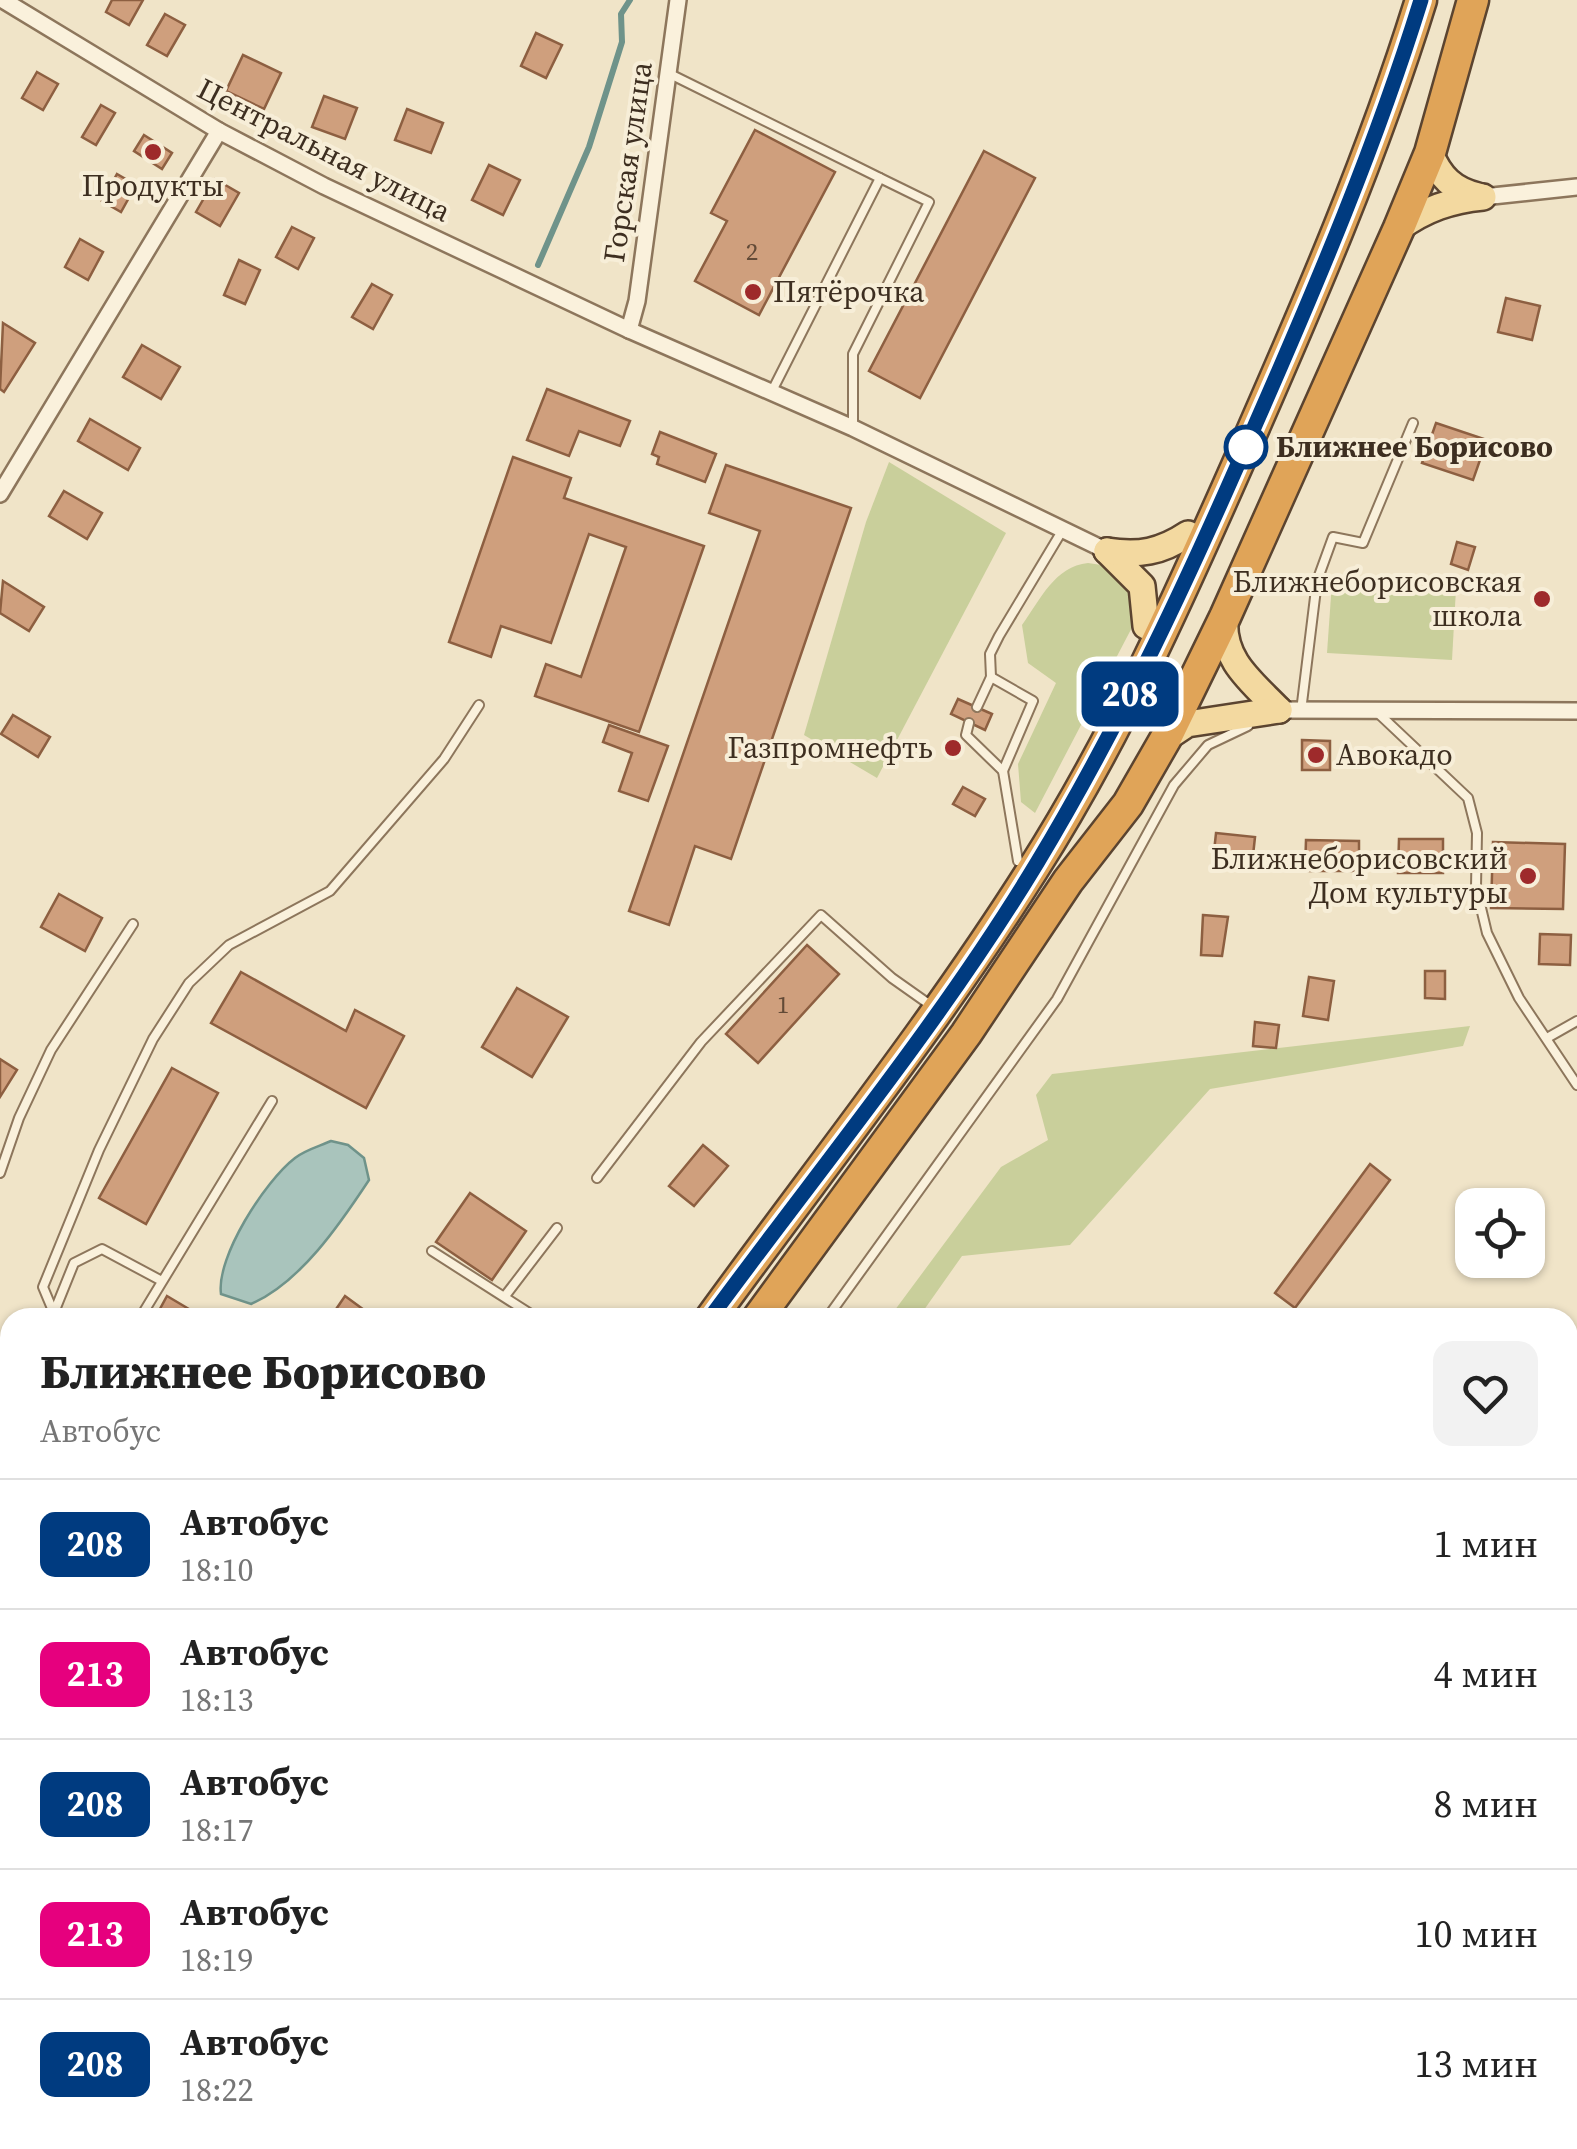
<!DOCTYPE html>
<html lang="ru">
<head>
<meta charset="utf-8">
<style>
  body { margin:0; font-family:"Source Serif 4",serif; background:#f2f2f2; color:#222; height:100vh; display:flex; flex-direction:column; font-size:38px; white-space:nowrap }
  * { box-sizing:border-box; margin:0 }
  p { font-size:32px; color:#767676 }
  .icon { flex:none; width:55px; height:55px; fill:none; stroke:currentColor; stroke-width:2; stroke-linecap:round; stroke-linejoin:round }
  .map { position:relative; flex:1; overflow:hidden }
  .sheet { position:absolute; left:0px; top:1308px; width:1578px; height:842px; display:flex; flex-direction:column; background:#fff; border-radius:30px 30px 0 0; box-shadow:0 2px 8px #0004 }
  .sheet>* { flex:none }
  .badge { padding:0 20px; border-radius:15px; font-size:35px; line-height:65px }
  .buttons { position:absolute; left:1455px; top:1188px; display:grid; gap:20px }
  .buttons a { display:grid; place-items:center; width:90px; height:90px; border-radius:20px; background:#fff; box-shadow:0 2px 8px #0004; font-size:50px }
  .map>.badge { position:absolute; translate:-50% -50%; box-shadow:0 0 0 5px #fff }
  .round { display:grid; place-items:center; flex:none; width:105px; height:105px; border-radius:20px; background:#f2f2f2 }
  .head { display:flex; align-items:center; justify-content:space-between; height:170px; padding:0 40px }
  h1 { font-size:48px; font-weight:800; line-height:75px }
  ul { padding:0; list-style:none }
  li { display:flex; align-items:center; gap:30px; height:130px; padding:0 40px; border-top:2px solid #e0e0e0 }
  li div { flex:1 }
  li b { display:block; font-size:38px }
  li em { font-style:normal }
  li .badge { min-width:110px; font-weight:700; text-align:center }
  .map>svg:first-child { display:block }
  .green { fill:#c9cf9b }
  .water { fill:#a9c4bc; stroke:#6f938a; stroke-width:2.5 }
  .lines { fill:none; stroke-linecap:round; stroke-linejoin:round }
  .stream { stroke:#6f938a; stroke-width:6 }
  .building { fill:#cf9f7d; stroke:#8d5f41; stroke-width:2.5 }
  .lane-casing { stroke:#8d765c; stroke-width:12 }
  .street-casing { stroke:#8d765c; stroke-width:20 }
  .secondary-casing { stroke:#6f573f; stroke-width:28 }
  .primary-casing { stroke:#5b4430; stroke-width:30 }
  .highway-casing { stroke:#5b4430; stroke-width:35 }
  .lane { stroke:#faf1dc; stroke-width:8 }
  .street { stroke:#faf1dc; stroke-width:15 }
  .secondary { stroke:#faf1dc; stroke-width:22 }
  .primary { stroke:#f3d9a0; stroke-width:25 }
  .highway { stroke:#e0a458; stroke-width:30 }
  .line-casing { stroke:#fff; stroke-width:22 }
  .line { stroke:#003b80; stroke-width:15 }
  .poi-dot { fill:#9e2a2b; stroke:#f7eed8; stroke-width:4 }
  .stop-dot { fill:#fff; stroke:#003b80; stroke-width:5 }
  .labels { text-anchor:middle; stroke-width:8; stroke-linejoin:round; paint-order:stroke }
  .number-label { font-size:25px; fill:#624a37 }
  .street-label { font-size:30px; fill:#3d2e20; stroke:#f7eed8 }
  .poi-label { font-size:30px; fill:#3d2e20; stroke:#f7eed8; text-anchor:end }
  .stop-label { font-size:30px; font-weight:bold; fill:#3d2e20; stroke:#f7eed8; text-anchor:start }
</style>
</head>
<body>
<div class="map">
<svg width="1577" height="2149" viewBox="0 0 1577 2149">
  <rect width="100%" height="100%" fill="#f0e4c8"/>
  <g class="green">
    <path d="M889,462L1006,533L877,778L804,735L866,522Z"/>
    <path d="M1088,563L1108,566L1127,576L1138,616L1035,813L1021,802L1018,764L1056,683L1028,663L1022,625C1040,600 1055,566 1088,563Z"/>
    <path d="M1332,582L1456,589L1452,660L1327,653Z"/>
    <path d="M1470,1026L1463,1046L1210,1089L1070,1245L962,1256L919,1317L889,1318L1001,1167L1048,1140L1036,1095L1052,1074Z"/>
    <path d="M98,2140H143L145,2145V2140H222L219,2149H87Z"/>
  </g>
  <path class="water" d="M331,1141L348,1145L364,1158L369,1180C340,1224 300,1283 251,1304L221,1294C216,1257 265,1181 295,1158C305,1150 320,1146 331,1141Z"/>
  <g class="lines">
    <path class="stream" d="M538,265L589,147L622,42L621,14L630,0"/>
  </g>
  <g class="building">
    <path d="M112,0H143L129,25L106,12Z"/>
    <path d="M165,14L185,25L167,56L147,45Z"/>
    <path d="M536,33L562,45L546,78L521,66Z"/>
    <path d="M243,55L281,73L264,109L226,91Z"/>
    <path d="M37,72L58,84L43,110L22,98Z"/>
    <path d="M324,96L357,108L345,139L312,127Z"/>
    <path d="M101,105L115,113L96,145L82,137Z"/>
    <path d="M407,109L443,123L431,153L395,140Z"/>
    <path d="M755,130L835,172L759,315L695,281L727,221L711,213Z"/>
    <path d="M144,135L172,153L162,169L134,151Z"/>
    <path d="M984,151L1035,178L920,398L869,371Z"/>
    <path d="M489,165L520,180L503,215L472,200Z"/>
    <path d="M117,174L136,185L121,212L102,201Z"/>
    <path d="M215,179L239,193L220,226L196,212Z"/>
    <path d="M292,227L314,238L298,269L276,257Z"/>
    <path d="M80,239L103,252L88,280L65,267Z"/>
    <path d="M239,260L260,270L245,304L224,295Z"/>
    <path d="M372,284L392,295L373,329L352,317Z"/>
    <path d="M1506,298L1540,306L1532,340L1498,332Z"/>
    <path d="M3,323L35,343L4,392L0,389Z"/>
    <path d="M142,345L180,367L161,399L123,377Z"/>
    <path d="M547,389L630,421L620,446L579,431L569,456L527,440Z"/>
    <path d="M90,419L140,448L128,470L78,441Z"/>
    <path d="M1436,423L1487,440L1473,480L1422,463Z"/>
    <path d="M660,432L716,454L705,482L657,464L659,457L652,454Z"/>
    <path d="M513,457L571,478L564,498L704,546L639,732L535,696L546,664L581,677L626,547L589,534L551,643L501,626L491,657L449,642Z"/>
    <path d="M726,465L851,508L731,859L695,846L669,925L629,911L760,531L709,513Z"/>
    <path d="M64,491L102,513L87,539L49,516Z"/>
    <path d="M1457,542L1475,547L1468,570L1451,564Z"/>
    <path d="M3,581L44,607L29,631L0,613Z"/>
    <path d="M958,699L992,714L985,730L951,714Z"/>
    <path d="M13,715L50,737L38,757L1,734Z"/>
    <path d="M609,725L668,746L648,801L619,791L632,753L603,742Z"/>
    <path d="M1302,740L1330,741V770H1302Z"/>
    <path d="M963,787L985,799L975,816L953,804Z"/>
    <path d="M1216,833L1255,837L1252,865L1213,861Z"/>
    <path d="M1399,839H1443V873H1398Z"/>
    <path d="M1306,840L1359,841V871H1305Z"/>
    <path d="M1493,842L1565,844L1563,909L1491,908Z"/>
    <path d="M59,894L102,918L85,951L41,927Z"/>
    <path d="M1203,915L1228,917L1222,956L1201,955Z"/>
    <path d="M1540,934L1571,935L1570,965L1539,964Z"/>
    <path d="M807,945L839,974L758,1063L726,1034Z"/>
    <path d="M1425,971H1445V999L1425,998Z"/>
    <path d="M241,972L346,1031L355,1010L404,1036L366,1108L211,1023Z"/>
    <path d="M1309,977L1334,981L1328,1020L1303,1016Z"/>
    <path d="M517,988L568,1017L532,1077L482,1047Z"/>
    <path d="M1255,1022L1279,1025L1276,1048L1253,1046Z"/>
    <path d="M0,1059L17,1070L0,1097Z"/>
    <path d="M172,1068L218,1093L146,1224L99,1198Z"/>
    <path d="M703,1145L728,1166L694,1206L669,1186Z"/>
    <path d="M1370,1164L1390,1180L1295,1308L1275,1293Z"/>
    <path d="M470,1193L526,1231L492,1280L436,1242Z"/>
    <path d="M167,1296L204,1318H155Z"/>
    <path d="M345,1296L375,1318H330Z"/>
  </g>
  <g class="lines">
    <g class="lane-casing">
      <g id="lane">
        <path d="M668,73L880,178L772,391"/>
        <path d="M853,426V354L929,202L880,178"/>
        <path d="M991,677L1033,701L1003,771"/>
        <path d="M977,707L991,677L990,654L999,636L1062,531"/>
        <path d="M1301,711L1317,581L1333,537L1363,543L1413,423"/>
        <path d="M1378,713L1468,798L1477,833L1476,887L1487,933L1519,998L1577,1085"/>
        <path d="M969,723L966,735L1003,771L1018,861"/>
        <path d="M1547,1038L1577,1021"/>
        <path d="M0,1173L19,1118L51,1050L133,924"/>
        <path d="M597,1178L701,1042L821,915L892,978L926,1002"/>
        <path d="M432,1251L537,1318"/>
        <path d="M505,1296L557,1228"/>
        <path d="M55,1310L74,1263L102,1249L160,1280"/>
        <path d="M56,1318L43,1287L99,1150L153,1039L189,983L229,945L330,891L444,759L479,705"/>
        <path d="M140,1318L272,1101"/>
        <path d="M827,1318L1057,999L1174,785L1208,745L1248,726"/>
        <path d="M265,2149L268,2140"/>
      </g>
    </g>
    <g class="street-casing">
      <g id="street">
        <path d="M3,0L219,131L324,186L629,330L853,428L1107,551"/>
        <path d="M1483,197L1577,187"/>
        <path d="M629,330L637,301L678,0"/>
        <path d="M0,494L219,131"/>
        <path d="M1279,710L1577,711"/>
        <path d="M0,1504L10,1509"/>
        <path d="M0,1872L10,1847"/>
      </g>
    </g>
    <g class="secondary-casing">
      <g id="secondary">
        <path d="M0,1989L10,1992"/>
        <path d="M0,2119L10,2111"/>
        <path d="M224,2149L228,2140"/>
      </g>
    </g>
    <g class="primary-casing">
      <g id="primary">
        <path d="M1430,153C1440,177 1453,190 1478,196"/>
        <path d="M1399,228C1425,209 1451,200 1483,197"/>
        <path d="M1107,551L1142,586L1146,626"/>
        <path d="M1107,551C1139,556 1161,552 1188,534"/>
        <path d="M1225,617C1221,660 1252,682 1279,710"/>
        <path d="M1166,738L1187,724L1279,710"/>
      </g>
    </g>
    <g class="highway-casing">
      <g id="highway">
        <path d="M711,1318C819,1169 935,1024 1033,869C1117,737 1181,593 1244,450C1309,302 1373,155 1421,0"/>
        <path d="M758,1318L966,1034L1068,881L1128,804L1166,738L1225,617L1399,228L1430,153L1473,0"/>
        <path d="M0,2137L10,2130"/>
        <path d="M42,2149L54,2140"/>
      </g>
    </g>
    <use href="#lane" class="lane"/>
    <use href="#street" class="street"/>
    <use href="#secondary" class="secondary"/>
    <use href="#primary" class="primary"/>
    <use href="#highway" class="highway"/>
  </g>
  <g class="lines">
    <g class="line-casing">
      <path id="line" d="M710,1318C820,1168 941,1022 1037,863C1122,722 1191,573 1256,423C1317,284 1376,145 1421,0"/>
    </g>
    <use href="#line" class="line"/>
  </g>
  <g class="poi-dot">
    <circle cx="153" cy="152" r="10"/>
    <circle cx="753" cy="292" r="10"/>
    <circle cx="1542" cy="599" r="10"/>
    <circle cx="953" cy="748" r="10"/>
    <circle cx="1316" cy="755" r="10"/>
    <circle cx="1528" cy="876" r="10"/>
  </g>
  <circle class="stop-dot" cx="1246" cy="447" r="20"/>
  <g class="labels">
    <g class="number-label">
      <text x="752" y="260">2</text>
      <text x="783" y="1013">1</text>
    </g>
    <g class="street-label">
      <text transform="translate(324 150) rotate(27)" y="10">Центральная улица</text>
      <text transform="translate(628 162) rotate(-82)" y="10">Горская улица</text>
    </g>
    <g class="poi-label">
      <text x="153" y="196" text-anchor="middle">Продукты</text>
      <text x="773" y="302" text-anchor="start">Пятёрочка</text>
      <text x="1522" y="592">Ближнеборисовская<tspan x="1522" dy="34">школа</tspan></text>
      <text x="933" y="758">Газпромнефть</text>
      <text x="1336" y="765" text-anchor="start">Авокадо</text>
      <text x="1508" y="869">Ближнеборисовский<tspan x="1508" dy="34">Дом культуры</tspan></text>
    </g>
    <g class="stop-label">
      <text x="1276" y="457">Ближнее Борисово</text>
    </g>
  </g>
</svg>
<div class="buttons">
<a><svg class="icon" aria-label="locate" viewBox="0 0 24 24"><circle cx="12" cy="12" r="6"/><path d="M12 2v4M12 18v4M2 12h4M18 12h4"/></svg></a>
</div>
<b class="badge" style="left:1130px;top:694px;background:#003b80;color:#fff">208</b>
<section class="sheet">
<div class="head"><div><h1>Ближнее Борисово</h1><p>Автобус</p></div><a class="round"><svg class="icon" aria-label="heart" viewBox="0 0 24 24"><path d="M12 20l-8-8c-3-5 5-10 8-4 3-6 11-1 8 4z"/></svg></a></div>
<ul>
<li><span class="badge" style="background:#003b80;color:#fff">208</span><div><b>Автобус</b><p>18:10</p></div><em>1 мин</em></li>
<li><span class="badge" style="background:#e6007e;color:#fff">213</span><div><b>Автобус</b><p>18:13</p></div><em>4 мин</em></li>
<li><span class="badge" style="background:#003b80;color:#fff">208</span><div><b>Автобус</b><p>18:17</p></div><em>8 мин</em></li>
<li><span class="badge" style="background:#e6007e;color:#fff">213</span><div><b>Автобус</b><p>18:19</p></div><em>10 мин</em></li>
<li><span class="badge" style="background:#003b80;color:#fff">208</span><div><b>Автобус</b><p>18:22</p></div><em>13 мин</em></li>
</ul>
</section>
</div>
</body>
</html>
